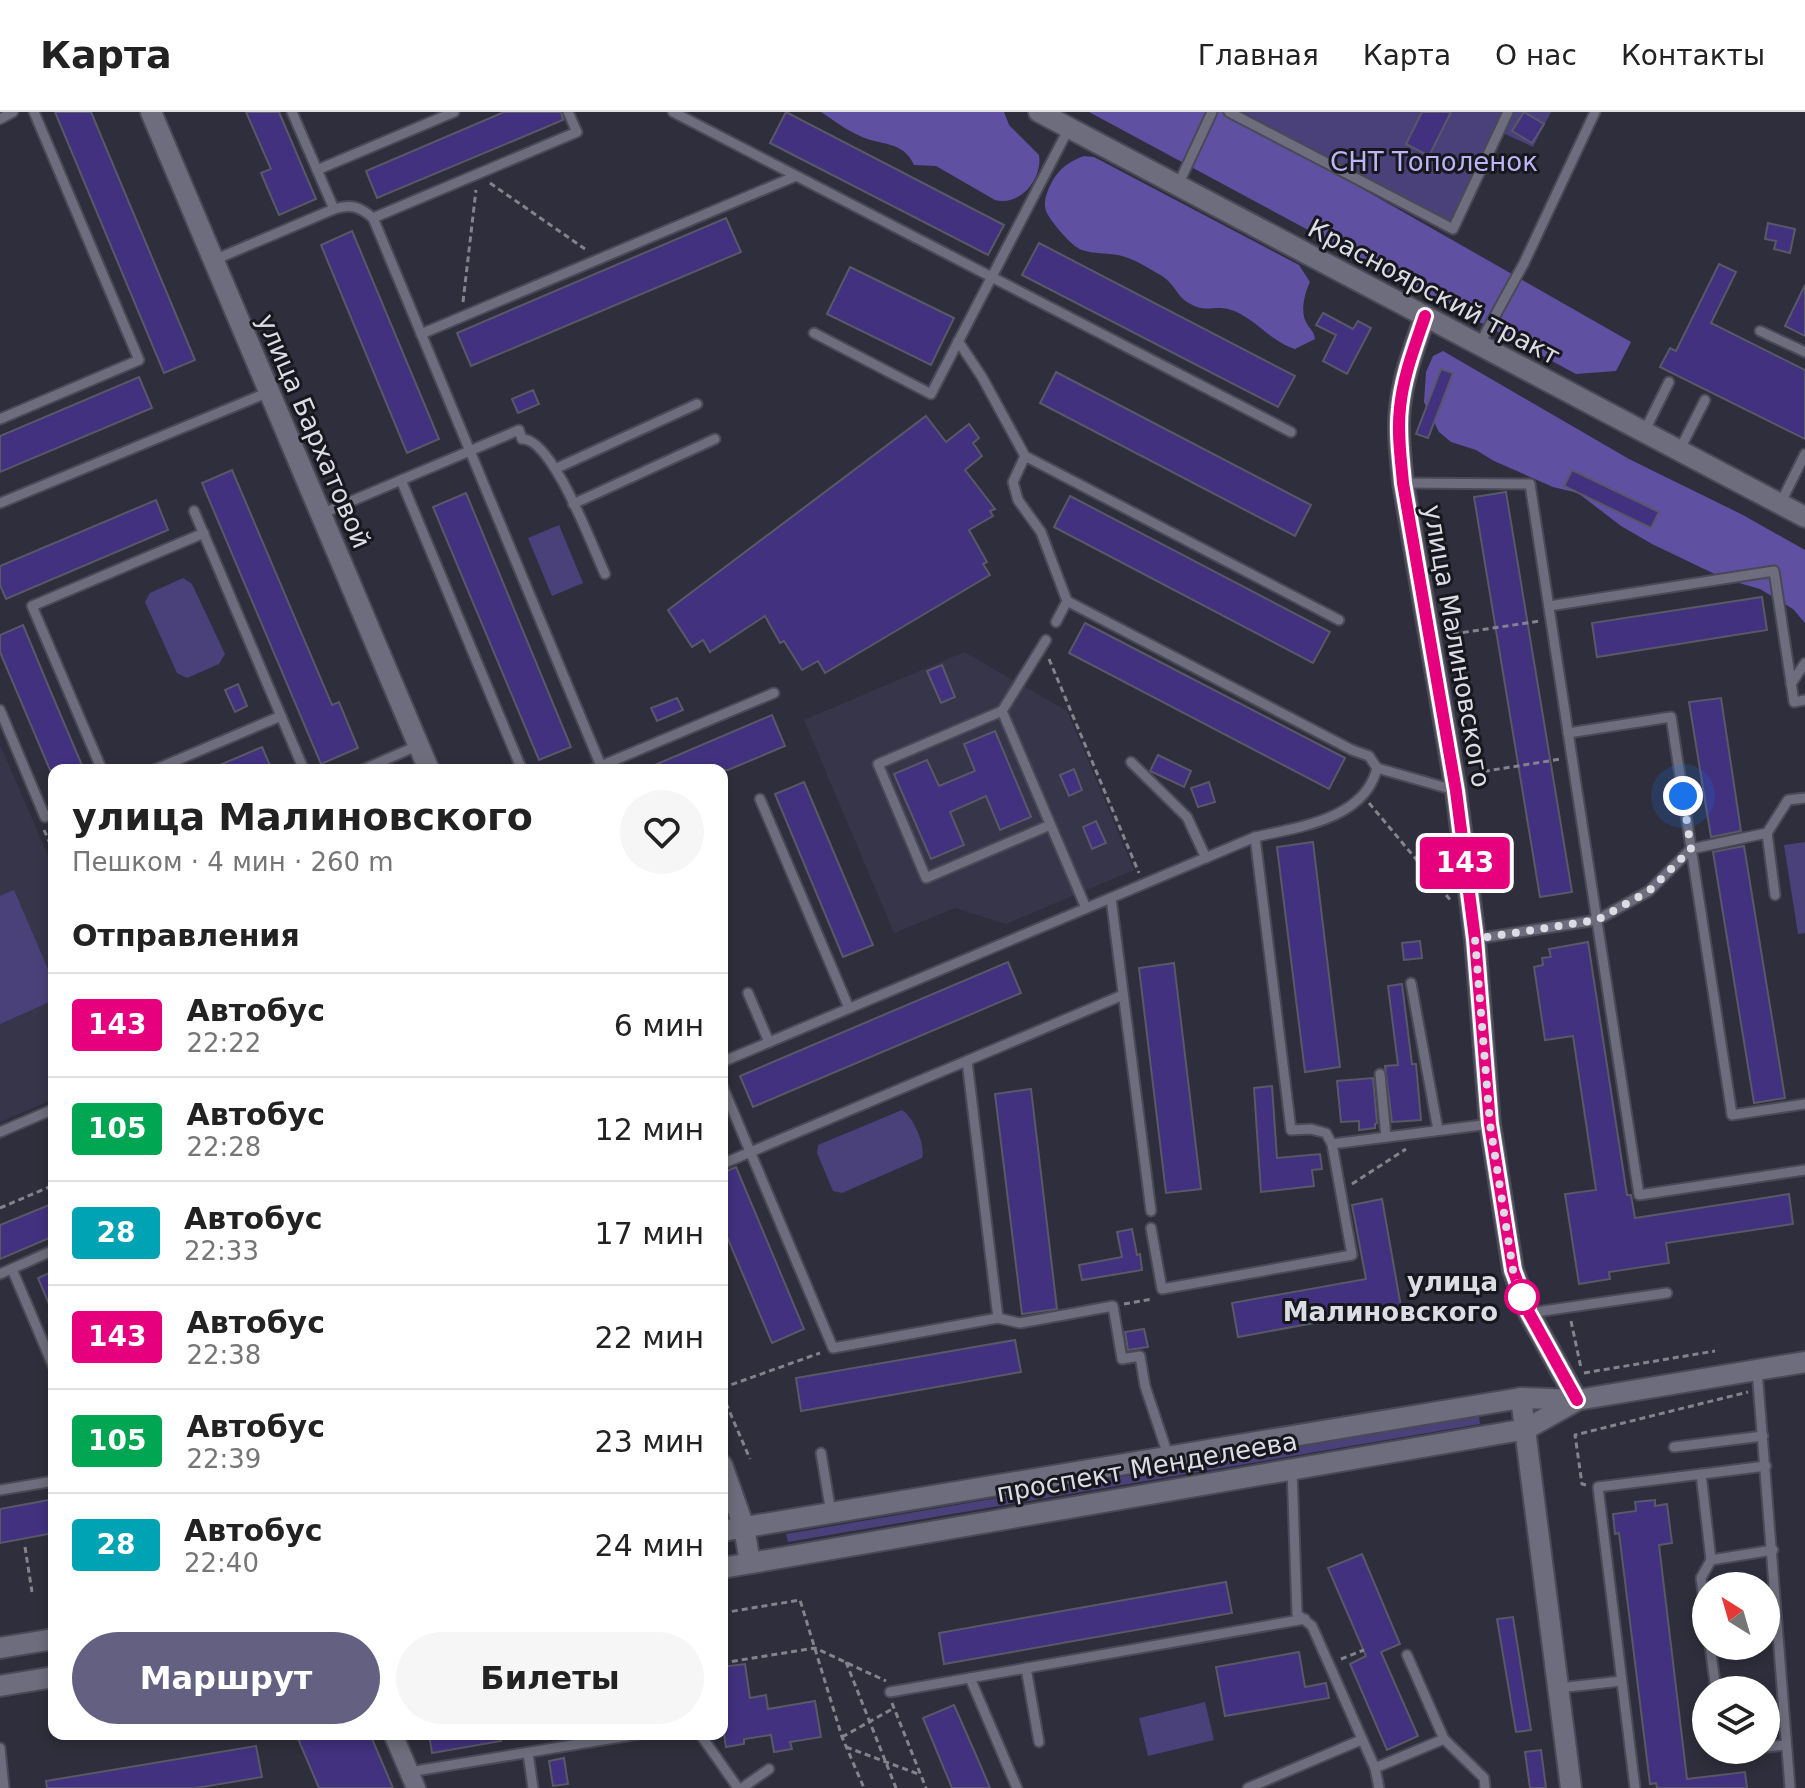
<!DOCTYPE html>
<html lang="ru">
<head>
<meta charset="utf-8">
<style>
  body { margin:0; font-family:"DejaVu Sans",sans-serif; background:#f6f6f6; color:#222; height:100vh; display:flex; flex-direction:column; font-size:30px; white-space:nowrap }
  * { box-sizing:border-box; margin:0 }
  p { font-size:26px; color:#767676 }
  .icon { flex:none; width:44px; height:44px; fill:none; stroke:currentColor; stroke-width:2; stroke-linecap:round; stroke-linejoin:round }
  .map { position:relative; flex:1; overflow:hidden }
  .side { position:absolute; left:48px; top:652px; width:680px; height:976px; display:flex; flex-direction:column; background:#fff; border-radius:16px; box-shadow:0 4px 12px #0003 }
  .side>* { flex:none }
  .badge { padding:0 16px; border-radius:6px; font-size:28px; line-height:52px }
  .needle { width:52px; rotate:323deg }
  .buttons { position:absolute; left:1692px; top:1460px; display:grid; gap:16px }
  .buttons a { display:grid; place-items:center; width:88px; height:88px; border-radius:50%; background:#fff; box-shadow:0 4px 12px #0003; font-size:40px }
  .you { position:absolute; width:40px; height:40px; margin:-20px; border:6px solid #fff; border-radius:50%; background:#1a73e8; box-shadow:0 0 0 12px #1a73e833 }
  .map>.badge { position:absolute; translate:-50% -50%; box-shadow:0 0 0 4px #fff }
  h2 { padding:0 24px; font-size:30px; line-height:72px }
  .round { display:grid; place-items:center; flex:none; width:84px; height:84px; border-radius:42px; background:#f6f6f6 }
  .overview { display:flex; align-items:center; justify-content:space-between; height:136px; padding:0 24px }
  h1 { font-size:38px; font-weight:700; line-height:60px }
  .cta { display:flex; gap:16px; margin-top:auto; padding:16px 24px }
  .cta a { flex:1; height:92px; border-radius:48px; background:#646082; color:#fff; font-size:32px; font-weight:700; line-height:92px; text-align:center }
  .cta a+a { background:#f6f6f6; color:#222 }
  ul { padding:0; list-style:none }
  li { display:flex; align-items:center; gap:24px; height:104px; padding:0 24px; border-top:2px solid #e0e0e0 }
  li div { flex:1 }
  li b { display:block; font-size:30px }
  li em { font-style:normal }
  li .badge { min-width:88px; font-weight:700; text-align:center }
  header { display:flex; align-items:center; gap:48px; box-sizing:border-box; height:112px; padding:0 40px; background:#fff; border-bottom:2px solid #e0e0e0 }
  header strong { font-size:38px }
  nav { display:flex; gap:44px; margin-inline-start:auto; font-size:28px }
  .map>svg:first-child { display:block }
  .built { fill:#373549 }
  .green { fill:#4a417b }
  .forest { fill:#5f50a2 }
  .building { fill:#42317f; stroke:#595867; stroke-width:2 }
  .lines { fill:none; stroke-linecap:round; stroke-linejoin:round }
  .lane-casing { stroke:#4a4955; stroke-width:13 }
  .street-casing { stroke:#4a4955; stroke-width:22 }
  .secondary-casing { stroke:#4a4955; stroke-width:24 }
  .path { stroke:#83838e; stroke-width:3; stroke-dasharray:6 4; stroke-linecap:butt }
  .lane { stroke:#6e6d7d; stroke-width:9 }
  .street { stroke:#6e6d7d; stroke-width:18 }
  .secondary { stroke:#6e6d7d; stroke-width:20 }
  .line-casing { stroke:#fff; stroke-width:18 }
  .line { stroke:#e6007e; stroke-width:12 }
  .walk { stroke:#dcdce5; stroke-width:8; stroke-dasharray:0 14.4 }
  .stop-dot { fill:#fff; stroke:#e6007e; stroke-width:4 }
  .labels { text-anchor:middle; stroke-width:6; stroke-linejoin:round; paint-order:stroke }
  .park-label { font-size:26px; fill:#bcb5f8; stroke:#17171d }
  .street-label { font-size:26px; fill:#dcdce5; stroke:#17171d }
  .stop-label { font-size:26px; font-weight:bold; fill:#dcdce5; stroke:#17171d; text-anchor:end }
</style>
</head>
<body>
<header>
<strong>Карта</strong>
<nav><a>Главная</a><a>Карта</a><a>О нас</a><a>Контакты</a></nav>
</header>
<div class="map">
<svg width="1805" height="1676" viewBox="0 0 1805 1676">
  <rect width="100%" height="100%" fill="#2f2e3c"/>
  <g class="built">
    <path d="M964,540L1067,599L1134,758L1006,812L955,796L894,821L804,608Z"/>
    <path d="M0,633L54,757V987L0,1010Z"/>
  </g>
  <g class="green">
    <path d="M1243,0H1551L1533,35L1503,21L1456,116Z"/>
    <path d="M559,413L583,471L552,484L528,426Z"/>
    <path d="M183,466L192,472L225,542L219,552L187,566L177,561L145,490L150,481Z"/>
    <path d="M1805,730V821L1798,822L1784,733Z"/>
    <path d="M14,778L54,871V888L0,912V784Z"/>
    <path d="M902,998C913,1004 926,1034 922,1046L842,1081L833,1079L817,1041L818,1033Z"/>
    <path d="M1479,1304L1480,1312L788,1430L786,1422Z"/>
    <path d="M1205,1590L1214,1628L1148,1644L1139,1606Z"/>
  </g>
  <g class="forest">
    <path d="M821,0H1004L1009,13L1039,43C1043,67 1019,95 995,88L936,54L914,53C903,28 880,34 860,24C846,18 833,8 821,0Z"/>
    <path d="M1089,0H1228L1631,230L1616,259L1576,262Z"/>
    <path d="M1084,44L1094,45L1299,153L1310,170C1305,180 1300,199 1306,210C1310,218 1313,217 1315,227L1295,237C1270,230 1254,204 1228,197C1212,193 1206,202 1187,190C1177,184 1174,171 1162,164C1150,157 1133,146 1118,143C1107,141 1093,142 1082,138C1072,135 1050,109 1046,99C1044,93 1045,86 1047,81C1055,60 1065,51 1084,44Z"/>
    <path d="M1443,239L1629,347L1743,403L1805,438V511L1793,497L1760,477L1725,467L1652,432L1621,414L1578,381L1553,375L1494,349L1476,338L1451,330L1439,320L1424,290L1426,260L1433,244Z"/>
  </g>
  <g class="building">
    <path d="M55,0H91L195,248L164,261Z"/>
    <path d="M246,0H279L316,87L279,103L261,61L271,57Z"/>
    <path d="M504,0H561L563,8L377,86L366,59Z"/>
    <path d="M786,0L1004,113L988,143L770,31Z"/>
    <path d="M1422,0H1451L1429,44L1406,32Z"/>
    <path d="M1524,0L1544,12L1532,31L1512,19Z"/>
    <path d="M726,106L741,140L471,254L457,221Z"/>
    <path d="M1768,111L1795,117L1790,141L1774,137L1776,129L1765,127Z"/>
    <path d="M352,119L439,327L407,341L321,133Z"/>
    <path d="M1039,131L1295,264L1278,295L1022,163Z"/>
    <path d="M1719,152L1736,160L1711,211L1805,258V327L1660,255L1670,236L1676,239Z"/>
    <path d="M850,155L954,206L931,253L827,202Z"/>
    <path d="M1805,173V224L1785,214Z"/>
    <path d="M1323,201L1353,217L1358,209L1371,216L1347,262L1323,249L1336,223L1316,213Z"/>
    <path d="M1441,257L1453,261L1428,326L1416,322Z"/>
    <path d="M1056,260L1311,393L1295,424L1040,291Z"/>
    <path d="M139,265L152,296L0,360V324Z"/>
    <path d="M533,278L539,292L518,301L512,287Z"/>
    <path d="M926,304L946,330L969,312L979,326L973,331L982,344L965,358L995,397L990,399L993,404L969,418L987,450L983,452L990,463L825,561L818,549L802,558L784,529L780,531L765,504L710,540L703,528L692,535L668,498Z"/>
    <path d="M232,358L332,593L339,590L358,636L321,652L202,371Z"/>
    <path d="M1572,358L1659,400L1651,416L1564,374Z"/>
    <path d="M1506,380L1572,780L1540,785L1474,385Z"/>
    <path d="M466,381L571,635L539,648L433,395Z"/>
    <path d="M1070,384L1330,520L1313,551L1054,415Z"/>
    <path d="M156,388L168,418L6,487L0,473V454Z"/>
    <path d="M1762,485L1767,518L1597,545L1592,511Z"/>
    <path d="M1085,511L1345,646L1329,677L1069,541Z"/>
    <path d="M23,513L50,578L84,658H50L0,540V523Z"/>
    <path d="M942,553L955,585L941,591L927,559Z"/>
    <path d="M238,572L247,594L235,600L225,578Z"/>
    <path d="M677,586L683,598L657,609L651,596Z"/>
    <path d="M1721,586L1741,719L1711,725L1689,590Z"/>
    <path d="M772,603L785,634L728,658H643Z"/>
    <path d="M995,619L1031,705L1000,718L986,684L950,700L964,733L931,747L894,662L927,648L939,674L975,659L964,632Z"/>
    <path d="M262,635L272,658H208Z"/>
    <path d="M1158,643L1191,659L1184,675L1150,659Z"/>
    <path d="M1074,657L1082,678L1069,684L1060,663Z"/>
    <path d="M804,670L873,833L843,845L775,682Z"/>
    <path d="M1209,670L1215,690L1198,695L1191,676Z"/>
    <path d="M1096,709L1106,731L1092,737L1083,715Z"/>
    <path d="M1313,730L1340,955L1305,960L1277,735Z"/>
    <path d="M1744,734L1785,986L1754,991L1713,740Z"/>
    <path d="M1420,829L1422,846L1404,848L1402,831Z"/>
    <path d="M1588,830L1627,1083H1631L1635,1106L1789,1082L1793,1112L1666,1131L1669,1151L1609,1160L1610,1167L1579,1172L1565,1082L1596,1078L1573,924L1545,928L1534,855L1543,853L1542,846L1551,845L1549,837Z"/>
    <path d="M1008,850L1021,881L753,995L740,964Z"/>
    <path d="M1174,851L1201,1077L1166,1081L1139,856Z"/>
    <path d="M1402,872L1412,952H1416L1421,1008L1392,1010L1385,954L1398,953L1388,874Z"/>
    <path d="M1373,966L1377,1011L1375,1012V1016L1359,1018V1009L1341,1010L1337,969Z"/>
    <path d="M1272,974L1277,1046L1320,1042L1322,1057L1312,1058L1314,1074L1261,1080L1254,976Z"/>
    <path d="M1031,977L1057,1197L1022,1202L995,982Z"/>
    <path d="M736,1055L804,1217L772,1231L722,1113V1061Z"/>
    <path d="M1382,1087L1401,1195L1238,1225L1232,1191L1366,1167L1352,1093Z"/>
    <path d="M54,1091V1124L0,1147V1113Z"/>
    <path d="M1132,1117L1137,1143L1140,1142L1142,1158L1082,1168L1079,1153L1122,1145L1117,1120Z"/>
    <path d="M54,1159V1204L38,1166Z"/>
    <path d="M1144,1217L1148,1235L1128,1238L1125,1220Z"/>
    <path d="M1015,1228L1021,1260L801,1299L796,1266Z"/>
    <path d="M54,1387V1421L0,1431V1397Z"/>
    <path d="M1655,1388V1394L1667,1392L1672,1431L1659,1433L1687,1667L1745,1660L1747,1676H1657L1656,1671L1650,1672L1619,1421L1615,1422L1613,1402L1636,1399L1635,1390Z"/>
    <path d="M1362,1442L1400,1532L1381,1540L1418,1624L1387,1638L1350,1552L1366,1544L1328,1456Z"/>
    <path d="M1226,1470L1232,1501L944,1552L939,1521Z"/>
    <path d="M1513,1505L1531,1618L1516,1620L1497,1507Z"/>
    <path d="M1299,1540L1305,1575L1326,1571L1329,1586L1225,1604L1216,1555Z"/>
    <path d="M745,1552L750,1586L766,1583L768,1597L815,1589L821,1625L790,1630L792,1637L774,1640L771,1623L744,1627V1632L726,1635L722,1609V1555Z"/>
    <path d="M954,1593L979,1650L990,1676H952L923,1606Z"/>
    <path d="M296,1622H370L393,1676H319Z"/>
    <path d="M429,1622H500L501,1629L432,1641Z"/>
    <path d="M256,1634L262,1665L196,1676H47L46,1669Z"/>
    <path d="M1541,1638L1546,1676H1530L1525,1640Z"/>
    <path d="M564,1646L568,1672L553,1674L549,1649Z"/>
  </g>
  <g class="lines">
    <g class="lane-casing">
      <g id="lane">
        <path d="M673,0L1291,320"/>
        <path d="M1229,0L1453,117L1508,0"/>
        <path d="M0,7L13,0"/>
        <path d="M317,58L454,0"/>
        <path d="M1178,73L1212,0"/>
        <path d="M334,97C351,92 359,94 373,106L601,654"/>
        <path d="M373,106L577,20L568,0"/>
        <path d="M214,148L334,97L292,0"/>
        <path d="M1760,219L1805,240"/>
        <path d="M814,221L931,282L1069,16"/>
        <path d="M421,222L796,64"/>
        <path d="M1479,233L1524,151L1595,0"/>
        <path d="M0,307L139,248L34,0"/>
        <path d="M1644,320L1669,270"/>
        <path d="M1679,339L1705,288"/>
        <path d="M1025,344L1339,508"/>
        <path d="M557,356L697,292"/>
        <path d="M401,368L522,658"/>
        <path d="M1403,371L1530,372L1639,1083L1805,1058"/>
        <path d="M0,391L269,280"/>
        <path d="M573,392L715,327"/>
        <path d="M1780,392L1805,342"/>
        <path d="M194,399L281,604"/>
        <path d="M321,402L519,318L522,327C552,325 593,436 605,462"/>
        <path d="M1549,494L1774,459L1794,590L1805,588"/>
        <path d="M1056,510L1067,489"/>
        <path d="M1046,528L1002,599L878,652L926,766L1050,713"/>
        <path d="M1791,572L1805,551"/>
        <path d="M0,598L45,705L54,701"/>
        <path d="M1002,599L1086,796"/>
        <path d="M1568,621L1671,605L1732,1003L1805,992"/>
        <path d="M1131,650L1187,705L1206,746"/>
        <path d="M1377,656L1454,678"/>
        <path d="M102,658L32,494L204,421"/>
        <path d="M154,658L281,604L304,658"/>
        <path d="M362,658L419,633"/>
        <path d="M591,658L774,581"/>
        <path d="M760,687L849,896"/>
        <path d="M1767,721L1775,783"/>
        <path d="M1111,786L1151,1099"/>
        <path d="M1475,827L1597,808L1649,779L1691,737L1767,721L1788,688L1805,686"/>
        <path d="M1411,871L1438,1018"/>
        <path d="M748,881L769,930"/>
        <path d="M967,949L998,1206"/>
        <path d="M722,950L1255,725C1299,715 1365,707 1377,656L1369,644L1352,638L1067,489L1041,420L1018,388L1013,370L1025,344L982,265L958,229"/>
        <path d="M1380,962L1386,1025"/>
        <path d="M722,973L833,1236L998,1206L1020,1211L1113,1194L1122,1247L1140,1244L1145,1274L1168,1343"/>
        <path d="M0,1020L54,997"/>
        <path d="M1332,1032L1490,1012"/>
        <path d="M722,1052L1123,883"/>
        <path d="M1151,1116L1162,1177L1352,1143L1332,1032L1326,1021L1311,1017L1291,1018L1255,725"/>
        <path d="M12,1157L54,1256"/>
        <path d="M0,1162L54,1138"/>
        <path d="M1529,1201L1667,1181"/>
        <path d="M1757,1258L1790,1676"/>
        <path d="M1674,1335L1763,1324"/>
        <path d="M821,1341L831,1401"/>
        <path d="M1292,1356L1297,1502L1312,1514L1375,1656L1379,1676"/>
        <path d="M1701,1362L1711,1448"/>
        <path d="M0,1378L54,1369"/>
        <path d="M1706,1506L1701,1466L1711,1448L1773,1438"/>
        <path d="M1710,1534L1716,1578"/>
        <path d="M1407,1543L1444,1627"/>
        <path d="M1026,1556L1039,1630"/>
        <path d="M970,1566L1017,1676"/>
        <path d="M1559,1576L1621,1569"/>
        <path d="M890,1580L1305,1507"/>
        <path d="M700,1622L738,1676"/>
        <path d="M1766,1635L1786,1633"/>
        <path d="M0,1636L4,1676"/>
        <path d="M1724,1638H1736"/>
        <path d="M528,1641L533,1676"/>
        <path d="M1375,1656L1444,1627L1484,1666L1485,1676"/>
        <path d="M409,1660L639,1622"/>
        <path d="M742,1676L769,1657"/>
        <path d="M1248,1676L1361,1628"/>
        <path d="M1635,1676L1598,1375L1766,1354"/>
      </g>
    </g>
    <g class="street-casing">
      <path id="street" d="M393,1622L416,1676"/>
    </g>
    <g class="secondary-casing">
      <g id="secondary">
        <path d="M151,0L429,658"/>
        <path d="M1039,0L1805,405"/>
        <path d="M1425,204C1415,234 1403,264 1400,296C1397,321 1401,347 1403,371L1456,679L1475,827L1490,1012L1513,1158L1529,1201L1577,1288"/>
        <path d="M1521,1286L1571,1676"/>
        <path d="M722,1353L744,1415L750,1451"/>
        <path d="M722,1419L1521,1286L1577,1288L1805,1250"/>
        <path d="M722,1456L1526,1317L1576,1289"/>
        <path d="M0,1536L54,1527"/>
        <path d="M0,1574L54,1565"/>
      </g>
    </g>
    <g class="path">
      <path d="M490,71L585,137"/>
      <path d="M463,190L476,78"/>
      <path d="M1453,522L1540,509"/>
      <path d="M1049,547L1139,761"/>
      <path d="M1474,661L1561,647"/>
      <path d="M1369,691L1452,790"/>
      <path d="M44,718L54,740"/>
      <path d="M1352,1072L1406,1037"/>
      <path d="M0,1096L54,1073"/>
      <path d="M1124,1192L1152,1187"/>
      <path d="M1571,1209L1581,1256"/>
      <path d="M1584,1261L1715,1239"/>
      <path d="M722,1276L820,1241"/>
      <path d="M722,1282L750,1347"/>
      <path d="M1586,1373L1582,1372L1575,1323L1748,1280"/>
      <path d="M25,1435L32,1480"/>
      <path d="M722,1501L800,1488L842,1625L864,1676"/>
      <path d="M1341,1547L1364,1538"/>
      <path d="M846,1550L896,1676"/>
      <path d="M722,1551L815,1536L886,1569"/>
      <path d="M892,1591L926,1676"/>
      <path d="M842,1625L894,1596"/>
      <path d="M846,1635L921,1663"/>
    </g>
    <use href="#lane" class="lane"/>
    <use href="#street" class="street"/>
    <use href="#secondary" class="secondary"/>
  </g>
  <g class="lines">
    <g class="line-casing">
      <path id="line" d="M1425,204C1415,234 1403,264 1400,296C1397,321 1401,347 1403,371L1456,679L1475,827L1490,1012L1513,1158L1529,1201L1577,1288"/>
    </g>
    <use href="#line" class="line"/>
    <path class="walk" d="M1522,1185L1513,1158L1490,1012L1475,827L1597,808L1649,779L1691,737L1683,684"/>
  </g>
  <circle class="stop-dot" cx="1522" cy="1185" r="16"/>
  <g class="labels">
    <g class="park-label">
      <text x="1434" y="59">СНТ Тополенок</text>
    </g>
    <g class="street-label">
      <text transform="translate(1434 180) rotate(28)" y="9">Красноярский тракт</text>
      <text transform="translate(314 319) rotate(67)" y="9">улица Бархатовой</text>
      <text transform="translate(1457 534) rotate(80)" y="9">улица Малиновского</text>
      <text transform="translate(1147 1355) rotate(-10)" y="9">проспект Менделеева</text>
    </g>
    <g class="stop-label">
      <text x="1498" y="1179">улица<tspan x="1498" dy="30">Малиновского</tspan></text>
    </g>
  </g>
</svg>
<div class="buttons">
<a><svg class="needle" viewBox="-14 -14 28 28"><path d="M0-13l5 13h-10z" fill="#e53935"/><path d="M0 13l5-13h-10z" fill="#767676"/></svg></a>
<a><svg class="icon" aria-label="layers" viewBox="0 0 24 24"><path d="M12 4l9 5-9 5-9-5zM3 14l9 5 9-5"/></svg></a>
</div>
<div class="you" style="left:1683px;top:684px"></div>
<b class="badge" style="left:1465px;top:751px;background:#e6007e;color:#fff">143</b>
<section class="side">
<div class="overview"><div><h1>улица Малиновского</h1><p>Пешком · 4 мин · 260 m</p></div><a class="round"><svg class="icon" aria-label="heart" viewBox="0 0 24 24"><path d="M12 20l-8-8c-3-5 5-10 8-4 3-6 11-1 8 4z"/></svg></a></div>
<h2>Отправления</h2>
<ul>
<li><span class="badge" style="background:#e6007e;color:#fff">143</span><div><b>Автобус</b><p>22:22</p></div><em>6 мин</em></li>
<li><span class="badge" style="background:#00a651;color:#fff">105</span><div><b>Автобус</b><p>22:28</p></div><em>12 мин</em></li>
<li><span class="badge" style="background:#00a3b4;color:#fff">28</span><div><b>Автобус</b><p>22:33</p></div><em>17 мин</em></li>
<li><span class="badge" style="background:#e6007e;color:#fff">143</span><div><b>Автобус</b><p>22:38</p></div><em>22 мин</em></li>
<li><span class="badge" style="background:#00a651;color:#fff">105</span><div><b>Автобус</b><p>22:39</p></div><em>23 мин</em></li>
<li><span class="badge" style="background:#00a3b4;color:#fff">28</span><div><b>Автобус</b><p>22:40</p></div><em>24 мин</em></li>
</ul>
<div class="cta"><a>Маршрут</a><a>Билеты</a></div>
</section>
</div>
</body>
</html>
